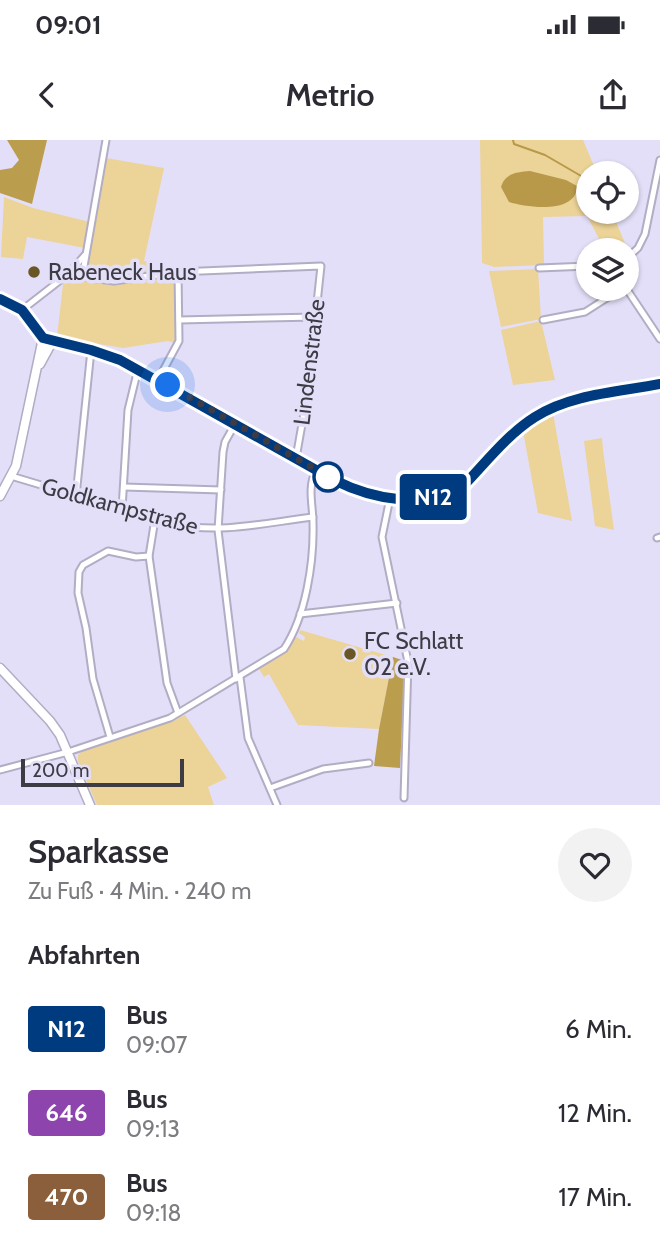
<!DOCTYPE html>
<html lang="de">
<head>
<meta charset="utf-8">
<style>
  body { margin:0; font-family:Cabin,sans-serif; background:#f2f2f3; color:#2b2b33; height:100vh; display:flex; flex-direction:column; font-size:26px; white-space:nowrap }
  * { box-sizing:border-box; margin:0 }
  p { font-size:23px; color:#7c7c81 }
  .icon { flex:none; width:38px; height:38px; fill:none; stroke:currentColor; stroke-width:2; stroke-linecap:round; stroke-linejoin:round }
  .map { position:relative; height:665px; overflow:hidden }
  .details { display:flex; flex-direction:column; background:#fff; flex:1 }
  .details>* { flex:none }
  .badge { padding:0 14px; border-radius:5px; font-size:24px; line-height:46px }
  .tools { position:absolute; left:576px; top:21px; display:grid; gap:14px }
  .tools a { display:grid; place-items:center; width:63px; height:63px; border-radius:50%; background:#fff; box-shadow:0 2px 5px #0004; font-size:35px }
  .scale { position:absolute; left:21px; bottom:18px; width:163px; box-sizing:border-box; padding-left:7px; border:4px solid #3d3b44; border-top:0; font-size:19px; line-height:24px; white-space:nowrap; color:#3d3b44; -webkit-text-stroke:5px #e4dff8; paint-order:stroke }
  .you { position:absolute; width:35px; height:35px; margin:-18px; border:5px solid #fff; border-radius:50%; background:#1a73e8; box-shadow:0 0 0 10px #1a73e833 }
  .map>.badge { position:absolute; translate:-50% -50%; box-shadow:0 0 0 4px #fff }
  h2 { padding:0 28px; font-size:26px; line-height:63px }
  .round { display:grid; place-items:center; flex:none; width:74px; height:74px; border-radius:37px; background:#f2f2f3 }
  .head { display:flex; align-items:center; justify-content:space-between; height:119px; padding:0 28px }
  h1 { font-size:33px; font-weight:600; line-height:52px }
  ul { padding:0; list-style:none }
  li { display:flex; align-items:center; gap:21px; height:84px; padding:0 28px }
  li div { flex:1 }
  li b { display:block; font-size:26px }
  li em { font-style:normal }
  li .badge { min-width:77px; font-weight:700; text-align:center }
  .status { display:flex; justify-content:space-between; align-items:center; height:49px; padding:0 35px; background:#fff; direction:ltr }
  .status svg { height:19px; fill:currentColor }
  header { display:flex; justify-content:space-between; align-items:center; height:91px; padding:0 28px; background:#fff; font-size:32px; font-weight:600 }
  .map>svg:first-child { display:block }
  .green { fill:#ecd398 }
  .forest { fill:#bb9d4e }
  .water { fill:#b8994a }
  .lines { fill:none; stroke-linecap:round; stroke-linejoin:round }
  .stream { stroke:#b8994a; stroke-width:2 }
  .street-casing { stroke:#b2adc4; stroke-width:9 }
  .secondary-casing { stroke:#b2adc4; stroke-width:11 }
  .street { stroke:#fff; stroke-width:5 }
  .secondary { stroke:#fff; stroke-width:8 }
  .line-casing { stroke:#fff; stroke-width:16 }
  .line { stroke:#003b80; stroke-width:10 }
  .walk { stroke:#3d3b44; stroke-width:7; stroke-dasharray:0 12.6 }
  .poi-dot { fill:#695624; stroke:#e4dff8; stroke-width:2.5 }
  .stop-dot { fill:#fff; stroke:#003b80; stroke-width:3.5 }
  .labels { text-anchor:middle; stroke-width:7; stroke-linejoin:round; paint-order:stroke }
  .poi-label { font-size:23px; fill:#3d3b44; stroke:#e4dff8; text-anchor:start }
  .street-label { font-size:23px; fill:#3d3b44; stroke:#e4dff8 }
</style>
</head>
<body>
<div class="status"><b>09:01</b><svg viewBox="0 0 49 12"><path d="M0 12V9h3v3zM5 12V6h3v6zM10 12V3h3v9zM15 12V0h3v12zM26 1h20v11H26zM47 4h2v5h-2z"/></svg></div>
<header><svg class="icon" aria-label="back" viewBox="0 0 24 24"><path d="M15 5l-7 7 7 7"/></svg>Metrio<svg class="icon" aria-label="share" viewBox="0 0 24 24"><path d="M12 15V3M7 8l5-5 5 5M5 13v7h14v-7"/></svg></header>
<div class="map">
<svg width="660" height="665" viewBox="0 0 660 665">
  <rect width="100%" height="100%" fill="#e4dff8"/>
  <g class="green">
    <path d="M480,0H583L597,33H588V72H612L629,113L627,115L626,110H605L587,76L543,77L544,125L494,127L482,123Z"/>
    <path d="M106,18L164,28L144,121L149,122V134H153V138L167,136L176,140L175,203L168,201L123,208L57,197L63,144L70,138L85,140Z"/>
    <path d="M4,57L33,68L90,82L85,108L27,97L23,119L1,117Z"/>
    <path d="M538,129L541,179L501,187L489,131Z"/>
    <path d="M541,181L555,240L513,245L501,190Z"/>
    <path d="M553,273L572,381L538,373L523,291Z"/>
    <path d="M602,298L603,310L614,390L595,386L584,301Z"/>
    <path d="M300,490L393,517L379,589L298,585L269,534L264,537L259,529L286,511L296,497L304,501L305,497L299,493Z"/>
    <path d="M185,575L227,638L208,647L214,665H97L78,621V615L81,612L173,581Z"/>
  </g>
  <g class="forest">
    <path d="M7,0H47L32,64L0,53V30L12,28L19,20Z"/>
    <path d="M393,517L405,521L400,628L374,626L379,589Z"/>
  </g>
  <path class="water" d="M530,31L566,40L577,46C577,74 528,68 509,62L501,47C505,33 517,32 530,31Z"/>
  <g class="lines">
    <path class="stream" d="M513,0L514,4L545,15L588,40"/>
    <g class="street-casing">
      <g id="street">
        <path d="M626,119L638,108L645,94L660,20"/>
        <path d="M539,128L588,126"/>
        <path d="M67,135L114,141L178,132L321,126L307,256L296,318"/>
        <path d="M82,138L106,0"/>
        <path d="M626,148L660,199"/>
        <path d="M22,170L67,135L85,115"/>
        <path d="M179,180L316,177"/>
        <path d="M543,180L585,172L621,149"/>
        <path d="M158,240L179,201L178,132"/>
        <path d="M235,284L225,302L223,312L218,390L236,539"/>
        <path d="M11,336L171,384C222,394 263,383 313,377"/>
        <path d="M124,347L221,350"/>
        <path d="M76,356L91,210"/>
        <path d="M390,358L382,397L408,522L404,658"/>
        <path d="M122,369L128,270L138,229"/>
        <path d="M155,379L149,416L167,543L178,573"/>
        <path d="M657,398L660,397"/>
        <path d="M300,474L397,463"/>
        <path d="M240,537L248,598L277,665"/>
        <path d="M110,597L93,539L86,488L78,453L79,432L83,425L108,411L136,417L149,416"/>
        <path d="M0,630L68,612L170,578L284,509C306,476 314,422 313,383C313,365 307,347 316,330"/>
        <path d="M270,648L323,629L369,623"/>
      </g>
    </g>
    <g class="secondary-casing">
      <g id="secondary">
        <path d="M0,159L22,170L45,199L91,210L120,220L334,340C369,357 433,373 466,343C492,318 513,287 545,271C580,254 623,252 660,244"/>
        <path d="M40,224L52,202"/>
        <path d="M0,356L16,326L43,198"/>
        <path d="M0,528L50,581L60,595L90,665"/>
      </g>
    </g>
    <use href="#street" class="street"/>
    <use href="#secondary" class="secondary"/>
  </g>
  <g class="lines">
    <g class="line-casing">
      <path id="line" d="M0,159L22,170L43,198L91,210L120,220L334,340C372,359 427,371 465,344C487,321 508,294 535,277C571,254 619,252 660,244"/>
    </g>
    <use href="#line" class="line"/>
    <path class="walk" d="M168,245L334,340L328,337"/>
  </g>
  <g class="poi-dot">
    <circle cx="34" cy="132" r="7"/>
    <circle cx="350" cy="514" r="7"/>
  </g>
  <circle class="stop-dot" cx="328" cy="337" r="14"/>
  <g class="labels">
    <g class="poi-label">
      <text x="48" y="140">Rabeneck Haus</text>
      <text x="364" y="509">FC Schlatt<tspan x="364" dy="26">02 e.V.</tspan></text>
    </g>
    <g class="street-label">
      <text transform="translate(309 222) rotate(-83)" y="8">Lindenstraße</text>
      <text transform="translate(120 366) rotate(15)" y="8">Goldkampstraße</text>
    </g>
  </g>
</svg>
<div class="tools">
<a><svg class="icon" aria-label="locate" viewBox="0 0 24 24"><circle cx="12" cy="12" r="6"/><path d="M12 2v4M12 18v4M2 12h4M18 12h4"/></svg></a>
<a><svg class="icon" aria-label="layers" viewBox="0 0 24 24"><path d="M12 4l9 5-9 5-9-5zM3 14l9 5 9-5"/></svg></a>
</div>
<div class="scale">200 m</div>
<div class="you" style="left:168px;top:245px"></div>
<b class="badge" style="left:433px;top:357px;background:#003b80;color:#fff">N12</b>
</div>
<section class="details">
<div class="head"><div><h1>Sparkasse</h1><p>Zu Fuß · 4 Min. · 240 m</p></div><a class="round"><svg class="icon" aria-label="heart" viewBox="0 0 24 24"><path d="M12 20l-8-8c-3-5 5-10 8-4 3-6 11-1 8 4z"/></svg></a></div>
<h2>Abfahrten</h2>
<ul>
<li><span class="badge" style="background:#003b80;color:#fff">N12</span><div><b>Bus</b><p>09:07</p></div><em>6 Min.</em></li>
<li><span class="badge" style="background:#8e44ad;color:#fff">646</span><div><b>Bus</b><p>09:13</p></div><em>12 Min.</em></li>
<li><span class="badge" style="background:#8b5e3c;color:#fff">470</span><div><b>Bus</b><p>09:18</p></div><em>17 Min.</em></li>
</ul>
</section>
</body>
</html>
